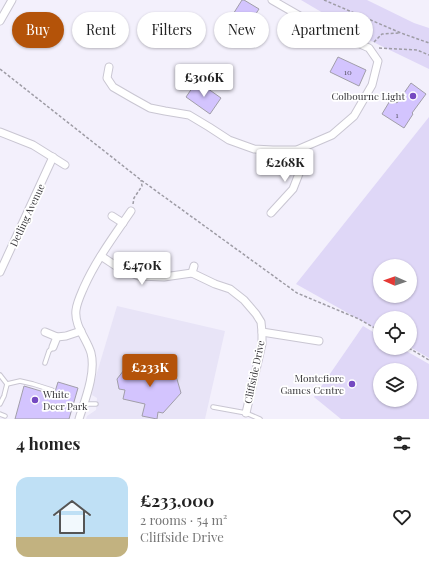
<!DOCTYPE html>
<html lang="en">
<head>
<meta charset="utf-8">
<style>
	:root { --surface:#fff; --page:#f6f6f6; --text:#222; --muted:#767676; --accent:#b45309 }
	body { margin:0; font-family:"Playfair Display",serif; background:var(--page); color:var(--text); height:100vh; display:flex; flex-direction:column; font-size:15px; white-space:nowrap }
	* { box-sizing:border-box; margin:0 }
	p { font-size:13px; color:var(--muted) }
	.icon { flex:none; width:22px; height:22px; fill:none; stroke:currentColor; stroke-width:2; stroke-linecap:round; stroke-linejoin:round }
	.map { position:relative; height:419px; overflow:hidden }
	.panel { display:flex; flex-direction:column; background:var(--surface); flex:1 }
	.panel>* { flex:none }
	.banner { position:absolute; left:12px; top:12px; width:405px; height:36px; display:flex; gap:8px }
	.needle { width:26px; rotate:272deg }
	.controls { position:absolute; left:373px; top:259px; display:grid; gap:8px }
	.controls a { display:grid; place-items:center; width:44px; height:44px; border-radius:50%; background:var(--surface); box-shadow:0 1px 3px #0004; font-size:20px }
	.price { position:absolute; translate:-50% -34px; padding:0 9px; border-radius:4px; background:#fff; color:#222; font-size:13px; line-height:26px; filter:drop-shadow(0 1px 2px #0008) }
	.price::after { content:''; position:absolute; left:50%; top:24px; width:12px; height:9px; margin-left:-6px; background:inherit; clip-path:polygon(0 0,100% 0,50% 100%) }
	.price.on { background:var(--accent); color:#fff }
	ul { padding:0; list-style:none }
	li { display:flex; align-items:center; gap:12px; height:100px; padding:0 16px }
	li span { display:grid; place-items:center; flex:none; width:112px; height:80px; border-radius:12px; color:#555 }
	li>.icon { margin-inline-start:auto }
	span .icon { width:48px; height:48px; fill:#fffc; stroke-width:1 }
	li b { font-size:17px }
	h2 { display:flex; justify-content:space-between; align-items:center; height:48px; padding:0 16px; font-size:17px }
	.tag { padding:0 14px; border-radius:18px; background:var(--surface); box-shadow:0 1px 3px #0004; font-size:14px; line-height:36px }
	.tag.on { background:var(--accent); color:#fff }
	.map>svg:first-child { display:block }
	.built { fill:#e8e4f7 }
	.green { fill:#dfd7f7; fill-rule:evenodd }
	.building { fill:#d3c4fe; stroke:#a19ea9 }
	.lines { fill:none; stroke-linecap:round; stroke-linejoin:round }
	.lane-casing { stroke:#c9c6d2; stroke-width:5.5 }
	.street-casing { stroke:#c9c6d2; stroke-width:9 }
	.path { stroke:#9e9ca5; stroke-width:1.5; stroke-dasharray:3 2; stroke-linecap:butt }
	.lane { stroke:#fff; stroke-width:3.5 }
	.street { stroke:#fff; stroke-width:7 }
	.poi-dot { fill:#7549c1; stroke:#fff; stroke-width:1.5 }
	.labels { text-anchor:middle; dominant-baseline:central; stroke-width:3.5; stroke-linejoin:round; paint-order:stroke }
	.number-label { font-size:8px; fill:#5f5a6c }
	.poi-label { font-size:10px; fill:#38373b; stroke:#fff; text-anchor:end }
	.street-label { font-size:10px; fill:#38373b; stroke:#fff }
</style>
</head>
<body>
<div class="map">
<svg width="429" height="419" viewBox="0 0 429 419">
	<rect width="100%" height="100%" fill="#f3f0fc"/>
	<polygon class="built" points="117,306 225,331 205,419 86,419 87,416 96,410 97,398 92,395 93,386"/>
	<g class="green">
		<polygon points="301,0 367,0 414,23 429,28 429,69 369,40"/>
		<path d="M429,117V358L410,347V318H380V331L296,284ZM380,266H410V296H380Z"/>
		<path d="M363,326L380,336V348H401L429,364V419H341L314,397ZM380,370H410V400H380Z"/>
	</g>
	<g class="building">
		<polygon points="242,0 244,0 259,9 246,29 230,19"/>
		<polygon points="338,57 366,70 359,86 330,72"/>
		<polygon points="197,81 221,98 210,114 186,97"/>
		<polygon points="411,83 426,94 412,113 413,114 404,128 382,114 391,99 397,103"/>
		<polygon points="139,362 174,369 181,393 163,413 158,412 157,419 142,416 145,404 123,399 125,390 119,389 117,379 124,370 132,372 138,368"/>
		<polygon points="58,382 78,388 69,419 15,419 24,386 54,395"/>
	</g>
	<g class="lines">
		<defs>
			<g id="lane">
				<polyline points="45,363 49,351 53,347"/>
				<polyline points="0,375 7,384 4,396 0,404"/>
				<polyline points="7,384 20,381 33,384 52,390"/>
				<polyline points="85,404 96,404"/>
				<polyline points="213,407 246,413 260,419"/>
				<polyline points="0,414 5,416"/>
			</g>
			<g id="street">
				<polyline points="0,21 12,0"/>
				<polyline points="109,67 107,78 113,87 132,98 150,108 165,111 189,115 209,127 229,140 254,149 273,150 297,150 332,135 354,116 372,85 378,61 369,48 312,23 272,0"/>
				<polyline points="0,132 33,145 65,165"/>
				<polyline points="271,213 293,189 302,166 297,150"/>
				<polyline points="112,216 123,223"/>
				<polyline points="101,256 119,268 139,276 164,277 192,273"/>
				<polyline points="194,266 192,273 215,284 230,289 244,300 256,314 261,322 262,332 262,344 246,413"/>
				<polyline points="0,272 53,157"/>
				<polyline points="45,332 57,337 66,336 81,331"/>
				<polyline points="262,332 319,341"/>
				<polyline points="53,347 57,337"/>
				<path d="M79,419C85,400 96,373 91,353C87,339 74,326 76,310C77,302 81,294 84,287C96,260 114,236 131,211"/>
			</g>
		</defs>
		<use href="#lane" class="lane-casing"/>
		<use href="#street" class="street-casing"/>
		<g class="path">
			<polyline points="324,0 401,33 429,43"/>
			<polyline points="374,42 382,34 399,33"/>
			<polyline points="379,48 417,50 429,55"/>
			<polyline points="0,69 141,180 297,293 359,319 380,331"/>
			<polyline points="133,204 134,198 142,186 141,180"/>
			<polyline points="409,348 429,360"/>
		</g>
		<use href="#lane" class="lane"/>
		<use href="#street" class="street"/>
	</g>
	<g class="poi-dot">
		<circle cx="413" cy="96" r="4"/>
		<circle cx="352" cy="384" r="4"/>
		<circle cx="35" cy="400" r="4"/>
	</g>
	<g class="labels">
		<g class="number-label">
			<text x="348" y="71">10</text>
			<text x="397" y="114">1</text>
		</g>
		<g class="poi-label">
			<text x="405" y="96">Colbourne Light</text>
			<text x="344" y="378">Montefiore<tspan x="344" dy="12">Games Centre</tspan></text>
			<text x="43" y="394" text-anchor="start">White<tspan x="43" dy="12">Deer Park</tspan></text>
		</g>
		<g class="street-label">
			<text transform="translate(27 215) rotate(-65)">Detling Avenue</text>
			<text transform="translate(254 372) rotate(-78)">Cliffside Drive</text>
		</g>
	</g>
</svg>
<div class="controls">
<a><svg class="needle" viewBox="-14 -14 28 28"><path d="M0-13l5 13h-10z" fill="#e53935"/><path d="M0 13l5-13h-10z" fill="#767676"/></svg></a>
<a><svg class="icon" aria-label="locate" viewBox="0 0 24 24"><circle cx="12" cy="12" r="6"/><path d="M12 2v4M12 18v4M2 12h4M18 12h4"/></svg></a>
<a><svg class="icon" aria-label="layers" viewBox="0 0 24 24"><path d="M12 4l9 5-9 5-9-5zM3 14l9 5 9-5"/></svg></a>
</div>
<b class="price" style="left:204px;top:98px">£306K</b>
<b class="price" style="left:285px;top:183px">£268K</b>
<b class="price" style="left:142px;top:286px">£470K</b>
<b class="price on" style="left:150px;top:388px">£233K</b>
<div class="banner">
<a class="tag on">Buy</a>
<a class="tag">Rent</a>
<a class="tag">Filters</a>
<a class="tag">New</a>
<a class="tag">Apartment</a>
</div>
</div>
<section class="panel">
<h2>4 homes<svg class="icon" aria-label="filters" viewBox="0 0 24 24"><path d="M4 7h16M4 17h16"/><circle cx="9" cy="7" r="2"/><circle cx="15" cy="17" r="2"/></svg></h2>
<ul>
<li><span style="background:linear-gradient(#bfe0f5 75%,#c2b280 0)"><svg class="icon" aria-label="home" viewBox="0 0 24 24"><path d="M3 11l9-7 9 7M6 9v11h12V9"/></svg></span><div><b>£233,000</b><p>2 rooms · 54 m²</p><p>Cliffside Drive</p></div><svg class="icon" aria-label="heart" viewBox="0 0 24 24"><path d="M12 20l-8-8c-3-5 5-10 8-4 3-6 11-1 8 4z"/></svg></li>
</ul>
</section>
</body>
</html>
